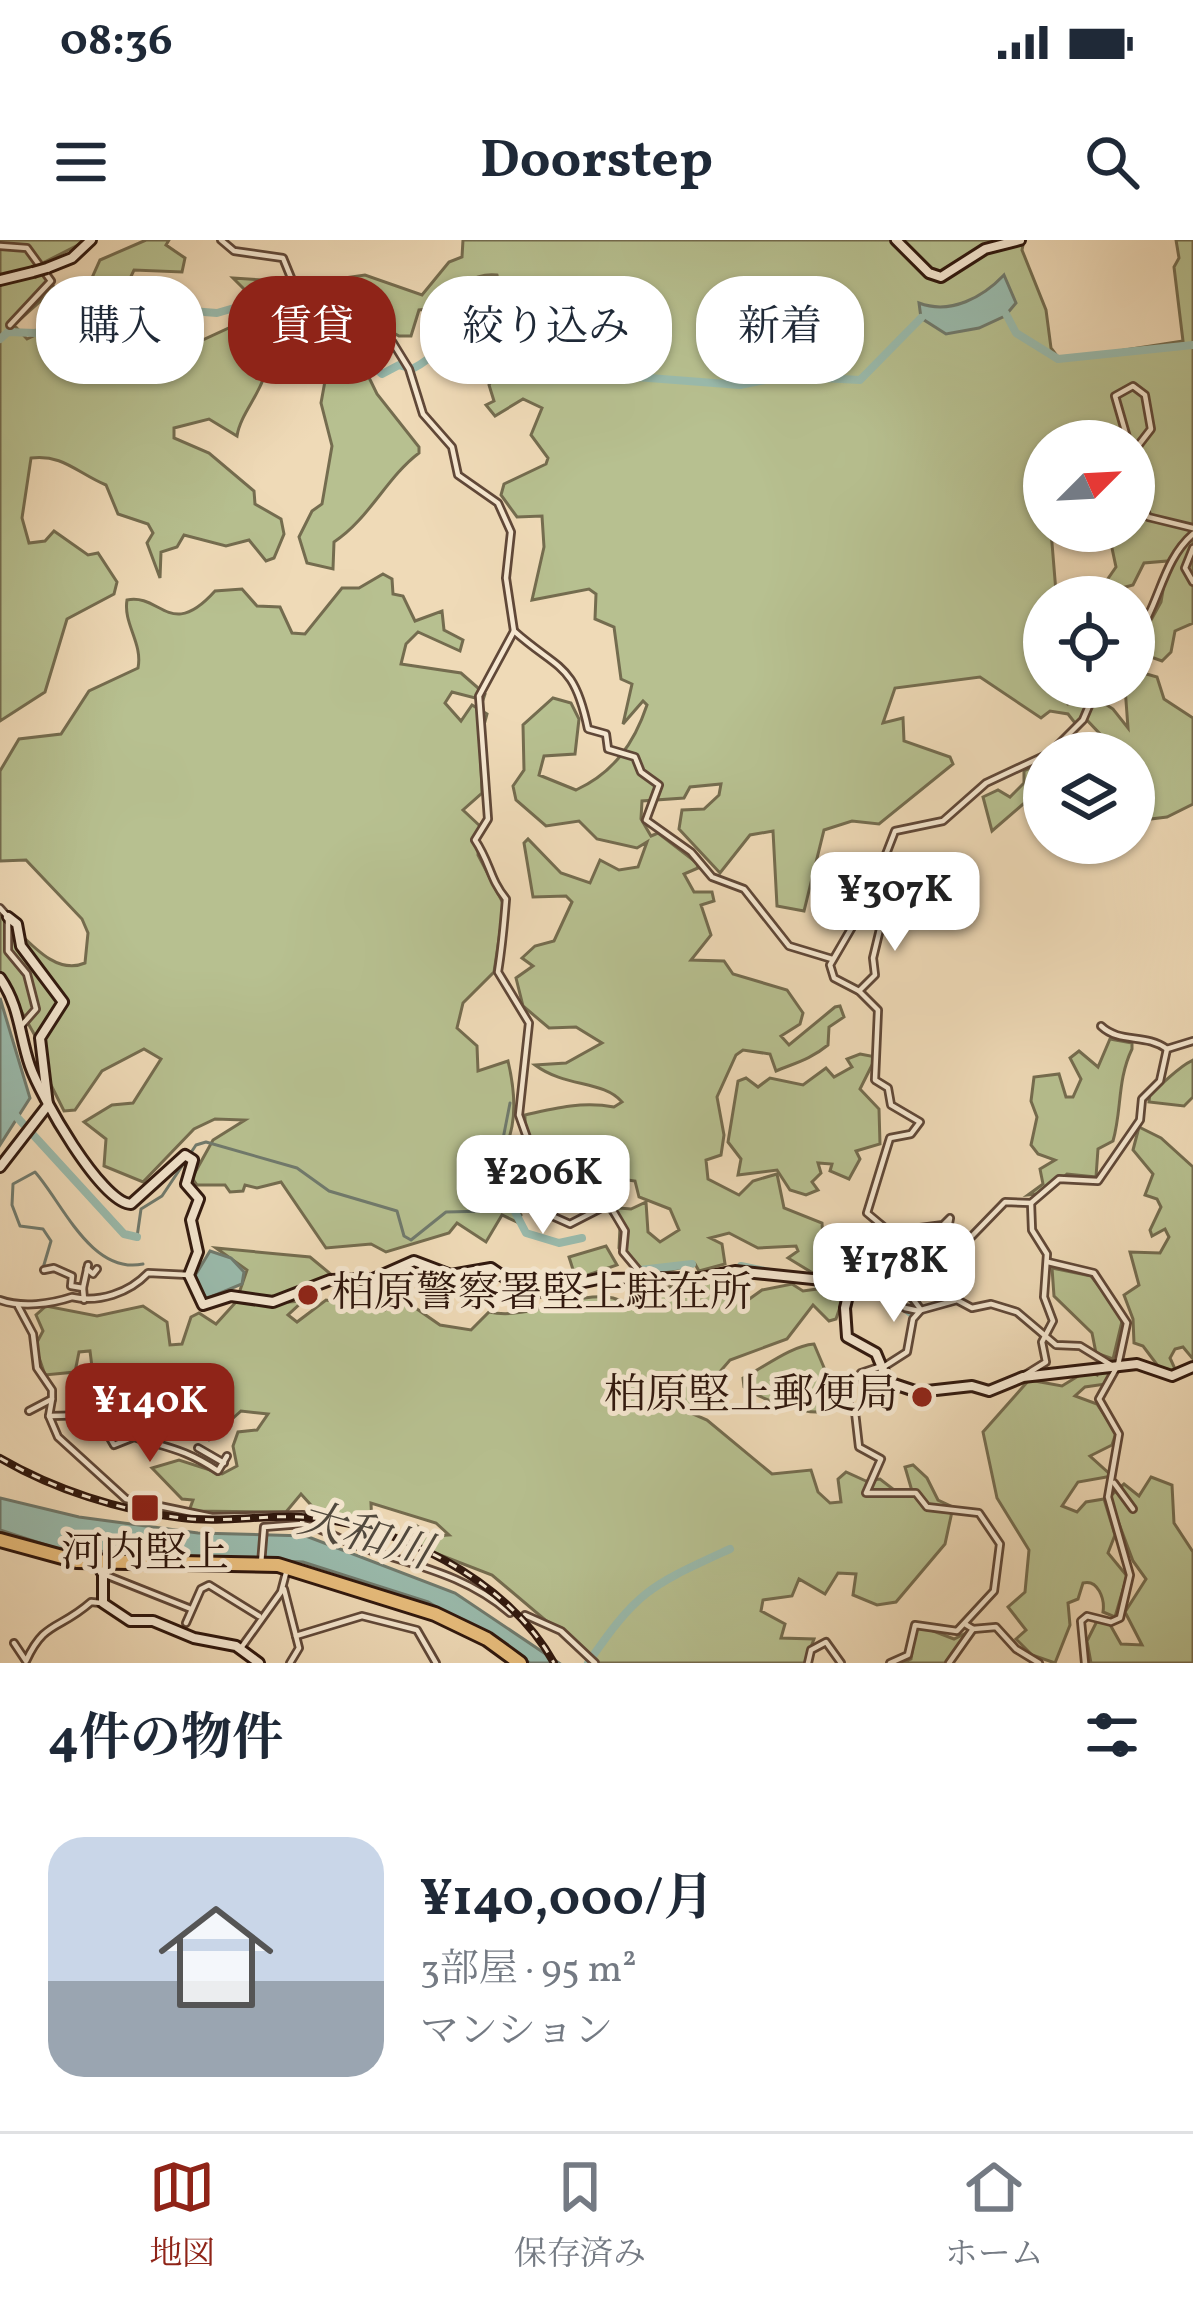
<!DOCTYPE html>
<html lang="ja">
<head>
<meta charset="utf-8">
<style>
	:root { --surface:#fff; --page:#f2f2f3; --text:#1f2937; --muted:#747a83; --line:#e0e1e3; --accent:#8f2418 }
	body { margin:0; font-family:Vollkorn,"Noto Serif JP",serif; background:var(--page); color:var(--text); height:100vh; display:flex; flex-direction:column; font-size:45px; white-space:nowrap }
	* { box-sizing:border-box; margin:0 }
	p { font-size:39px; color:var(--muted) }
	.icon { flex:none; width:66px; height:66px; fill:none; stroke:currentColor; stroke-width:2; stroke-linecap:round; stroke-linejoin:round }
	.map { position:relative; height:1423px; overflow:hidden }
	.sheet { display:flex; flex-direction:column; background:var(--surface); flex:1 }
	.sheet>* { flex:none }
	.banner { position:absolute; left:36px; top:36px; width:1122px; height:108px; display:flex; gap:24px }
	.needle { width:78px; rotate:66deg }
	.tools { position:absolute; left:1023px; top:180px; display:grid; gap:24px }
	.tools a { display:grid; place-items:center; width:132px; height:132px; border-radius:50%; background:var(--surface); box-shadow:0 3px 9px #0004; font-size:60px }
	.price { position:absolute; translate:-50% -102px; padding:0 27px; border-radius:24px; background:#fff; color:#222; font-size:39px; line-height:78px; filter:drop-shadow(0 3px 6px #0008) }
	.price::after { content:''; position:absolute; left:50%; top:72px; width:36px; height:27px; margin-left:-18px; background:inherit; clip-path:polygon(0 0,100% 0,50% 100%) }
	.price.current { background:var(--accent); color:#fff }
	ul { padding:0; list-style:none }
	li { display:flex; align-items:center; gap:36px; height:300px; padding:0 48px }
	li span { display:grid; place-items:center; flex:none; width:336px; height:240px; border-radius:36px; color:#555 }
	li>.icon { margin-inline-start:auto }
	span .icon { width:144px; height:144px; fill:#fffc; stroke-width:1 }
	li b { font-size:51px }
	h2 { display:flex; justify-content:space-between; align-items:center; height:144px; padding:0 48px; font-size:51px }
	.tag { padding:0 42px; border-radius:48px; background:var(--surface); box-shadow:0 3px 9px #0004; font-size:42px; line-height:108px }
	.tag.current { background:var(--accent); color:#fff }
	.status { display:flex; justify-content:space-between; align-items:center; height:84px; padding:0 60px; background:var(--surface); direction:ltr }
	.status svg { height:33px; fill:currentColor }
	header { display:flex; justify-content:space-between; align-items:center; height:156px; padding:0 48px; background:var(--surface); font-size:54px; font-weight:700 }
	.dock { display:flex; justify-content:space-around; align-items:center; height:168px; border-top:3px solid var(--line); background:var(--surface); font-size:33px; color:var(--muted) }
	.dock a { display:grid; justify-items:center; gap:6px }
	.dock .current { color:var(--accent) }
	.map>svg:first-child { display:block }
	.green { fill:#b7c090; stroke:#746c4f; stroke-width:3 }
	.water { fill:#9abbad; stroke:#707a6d; stroke-width:3 }
	.lines { fill:none; stroke-linecap:round; stroke-linejoin:round }
	.stream { stroke:#707a6d; stroke-width:3 }
	.river { stroke:#9abbad; stroke-width:8 }
	.street-casing { stroke:#604838; stroke-width:10 }
	.secondary-casing { stroke:#30180e; stroke-width:14 }
	.highway-casing { stroke:#30180e; stroke-width:18 }
	.street { stroke:#f5e7d0; stroke-width:4.5 }
	.secondary { stroke:#f5e7d0; stroke-width:8 }
	.highway { stroke:#e8bd7c; stroke-width:12 }
	.rail-casing { stroke:#30180e; stroke-width:8 }
	.rail { stroke:#f5e7d0; stroke-width:3; stroke-dasharray:9; stroke-linecap:butt }
	.secondary-bridge-casing { stroke:#30180e; stroke-width:14; stroke-linecap:butt }
	.secondary-bridge { stroke:#f5e7d0; stroke-width:8 }
	.poi-dot { fill:#8f2418; stroke:#f5e7d0; stroke-width:4.5 }
	.labels { text-anchor:middle; dominant-baseline:central; stroke-width:10; stroke-linejoin:round; paint-order:stroke }
	.poi-label { font-size:42px; fill:#30180e; stroke:#f5e7d0; text-anchor:start }
	.water-label { font-size:45px; font-style:italic; fill:#50493e; stroke:#f5e7d0 }
</style>
</head>
<body>
<div class="status"><b>08:36</b><svg viewBox="0 0 49 12"><path d="M0 12V9h3v3zM5 12V6h3v6zM10 12V3h3v9zM15 12V0h3v12zM26 1h20v11H26zM47 4h2v5h-2z"/></svg></div>
<header><svg class="icon" aria-label="menu" viewBox="0 0 24 24"><path d="M4 6h16M4 12h16M4 18h16"/></svg>Doorstep<svg class="icon" aria-label="search" viewBox="0 0 24 24"><circle cx="10" cy="10" r="6"/><path d="M15 15l6 6"/></svg></header>
<div class="map">
<svg width="1193" height="1423" viewBox="0 0 1193 1423">
	<rect width="100%" height="100%" fill="#efdab7"/>
	<filter id="stains"><feTurbulence type="fractalNoise" baseFrequency=".00167" numOctaves="4"/><feColorMatrix values="0 0 0 0 .2 0 0 0 0 .09 0 0 0 0 .02 0 0 0 .5 -.17"/></filter>
	<radialGradient id="worn" r=".72"><stop offset=".6" stop-color="#630" stop-opacity="0"/><stop offset="1" stop-color="#630" stop-opacity=".3"/></radialGradient>
	<g class="green">
		<path d="M0,0H88L35,27L55,48L14,85L27,99C77,74 163,40 196,103L244,81L260,80L259,64L233,38L262,40L268,49L365,35L422,55L449,22L462,17L463,0H1024L1022,10L1046,70L1051,108L1060,120L1183,101L1174,27L1179,18L1176,0H1193V383L1175,391L1171,412L1162,421L1134,411L1161,362L1168,321L1144,323L1133,345L1114,350L1105,343L1116,327L1109,294L1134,291V273L1147,270L1134,248V201H1044V291H1051L1056,352L1074,357H1044V447H1062L1068,464L1088,458L1082,478L1075,483L1068,474L1050,471L1041,478L980,437L895,448L883,483L903,478L904,501L950,517L953,524L879,584L852,581L824,590L804,671L777,666L773,591L750,595L720,633L679,589L682,570L704,569L719,555L721,544L690,547L684,558L642,561L641,579L651,596L658,593L697,623L698,628L684,634L694,652H712L714,661L701,665L711,695L691,720L724,721L733,734L787,750L803,773L800,784L781,796L789,805L835,767L840,766L844,777L829,787L828,805C811,819 795,823 776,831L770,814L743,810L736,815L717,857L724,895L721,915L706,920L708,939L739,955L753,941L777,934L784,968L822,983L824,1014L838,1015L852,1003L882,1019L869,1039L842,1032L821,1038L788,1018L798,1011L796,1006L758,1008L729,993L710,998L722,1004L725,1024L699,1031L695,1024L663,1032L635,1030L619,1008L620,987L606,967L631,969L646,962L648,992L660,1002L679,990L670,969L639,957L635,941L614,938L599,916L583,937L541,943L525,900V875C555,868 583,861 614,867L622,862C603,840 566,848 535,825L566,823L602,803L576,787L549,788L523,766L516,738L533,726L522,718L535,706L554,701L572,662L566,656L533,657L524,603L528,599L561,633L590,643L600,620L619,630L638,627L647,602L637,608L597,599L579,581L546,586L516,560L513,546L524,530L523,485L553,458L571,463L579,479L575,514L544,516L539,535L576,550C613,533 634,504 647,465L643,461L623,484L632,444L621,439L614,387L595,379L596,354L589,349L532,360L544,307L542,276L517,277L501,255L504,244L546,224L548,218L531,195L542,168L523,159L495,176L486,165L494,161L489,145L511,108L507,102L477,105L502,60L497,35C476,32 447,50 438,68L419,70L411,96H399L376,83L378,75L358,60L350,82L339,86L315,76L313,83L360,119L377,154L419,207V213C387,237 369,279 334,302L333,329L307,323L299,297L312,271L322,264L332,206L321,163L325,141L304,130L302,119L287,109L266,115C271,145 241,169 237,196L209,179L174,188V198L209,213L254,251L255,264L281,279L284,294L274,318L266,321L249,300L226,306L184,295L177,307L161,312L160,338L147,303L153,293L148,284L118,274L106,245C77,233 63,214 31,218L22,278L29,303L45,301L54,291L88,315L98,313L117,342L114,354L67,379L45,452L0,481Z"/>
		<polygon points="146,0 169,0 166,5 185,18 182,32 134,30 127,45 100,56 93,52 91,40 100,20"/>
		<path d="M383,334L392,339L393,354L403,356L415,381L442,371L444,390L463,400L460,411L418,392L406,404L401,424L461,433L485,454L483,460L452,452L445,463L461,481L472,465L487,474L480,500L482,553L463,570L480,586L478,615L504,665L494,732L463,763L457,788L477,806L478,831L508,821C521,876 512,898 489,947L494,958L513,964L521,975L517,982L502,975L486,1002L457,983L449,993L386,1012L371,1004L326,1008L281,942L257,948L245,945L243,951L230,952L225,945H197L192,938L213,900L245,880L215,879L194,889L143,942L104,926L106,899L84,882L112,865L133,863L161,819L144,809L102,831L75,870L64,871L46,835L43,810L0,733V675C25,695 52,737 85,723L88,693L82,679L26,620L0,621V531L19,499L61,494L89,451L138,428C143,403 123,384 127,360C161,353 170,401 215,351L242,349L257,366L280,367L292,393L305,394L342,348H359Z"/>
		<polygon points="1143,433 1157,437 1164,459 1193,478 1193,564 1167,577 1134,581 1134,513 1118,513 1086,479 1093,456 1113,469 1128,488 1125,447 1134,447 1134,437"/>
		<polygon points="1044,521 1044,546 992,591 983,557 998,550 1010,557 1024,543 1024,531"/>
		<path d="M1110,799L1132,803V809C1117,840 1122,870 1113,901L1098,909L1096,937L1067,934L1046,953L1028,955L1043,944L1040,929L1055,920L1038,914L1031,905L1037,877L1031,861L1034,837L1059,834L1066,857H1073L1081,839L1070,818L1079,811L1098,827Z"/>
		<polygon points="860,814 876,817 860,849 879,869 880,904 856,911 860,919 849,939 830,931 832,924 818,923 821,933 812,942 818,950 806,955 790,950 777,930 738,935 741,919 728,902 738,841 746,838 758,847 770,838 803,845 826,828 834,837 852,827 847,819"/>
		<path d="M1193,820V857L1184,866L1149,862L1150,852C1168,842 1174,829 1193,820Z"/>
		<polygon points="1139,887 1161,898 1193,927 1193,1119 1183,1107 1175,1109 1170,1118 1176,1131 1161,1130 1143,1106 1134,1103 1133,1079 1124,1055 1139,1045 1130,1012 1160,1013 1169,997 1165,989 1152,996 1150,990 1161,967 1157,959 1145,955 1153,934 1133,910"/>
		<polygon points="606,1006 617,1025 576,1039 569,1017"/>
		<path d="M216,1008L310,1017L333,1036L285,1055L289,1062L303,1061L288,1075L297,1082L326,1060L385,1070L404,1060L440,1085L471,1090L489,1072C530,1081 576,1050 613,1058C624,1061 629,1067 641,1068C660,1038 707,1042 742,1033L748,1044L742,1057L748,1060L762,1050L792,1044L803,1051L825,1048L828,1054L846,1049L836,1079L829,1081L813,1065L787,1099L730,1120L686,1171L707,1180L772,1234L811,1230L818,1252L830,1263L841,1262L838,1239L846,1232L866,1241L880,1239L898,1253L912,1251L905,1227L913,1225L927,1238L938,1260L953,1267L945,1304L896,1362L877,1365L853,1355L856,1334L838,1333L825,1354L799,1339L792,1356L763,1360L761,1371L785,1384L781,1398L814,1399L805,1423H596L492,1335L422,1308L413,1296L417,1286L433,1296L449,1295L436,1283L371,1263L372,1287L319,1274L301,1254L286,1272L189,1271L193,1260L182,1259L152,1228L179,1220L222,1234L237,1226L233,1206L238,1192L257,1190L268,1174L241,1171L211,1198L223,1147L208,1141L191,1149L177,1140L163,1150L154,1190L122,1188L95,1151L90,1111L79,1112L75,1132L45,1135L35,1106L43,1091L36,1075L46,1066L97,1076L143,1066L167,1082L170,1105L182,1104L191,1077L199,1073L216,1084L236,1062L247,1030Z"/>
		<polygon points="1052,1028 1091,1036 1123,1077 1113,1119 1096,1113 1092,1093 1054,1056"/>
		<path d="M814,1104L828,1137L829,1170C810,1178 762,1160 744,1147L743,1138C766,1126 791,1106 814,1104Z"/>
		<path d="M1113,1127L1106,1144L1085,1147L1075,1156L1097,1164L1116,1193L1112,1205L1090,1216L1112,1236L1078,1242L1062,1266L1077,1272L1086,1262L1104,1259L1115,1295L1108,1313L1127,1336L1115,1377L1103,1372C1105,1359 1098,1339 1083,1343L1078,1359L1068,1363L1070,1385L1055,1423L1032,1415L1016,1399L1026,1390L1008,1367L1025,1352L1029,1310L997,1258L983,1192L1029,1140L1062,1146L1088,1130L1097,1135L1098,1130Z"/>
		<polygon points="1151,1237 1172,1245 1174,1283 1193,1312 1193,1423 1091,1423 1087,1401 1097,1381 1108,1381 1121,1404 1142,1405 1125,1372 1146,1339 1133,1321 1109,1257 1124,1244 1139,1256"/>
		<polygon points="923,1387 954,1399 970,1391 947,1423 901,1423 911,1419 915,1389"/>
	</g>
	<g class="water">
		<path d="M1004,35L1016,63L1005,76L979,88L946,94L921,78L919,63C951,75 983,57 1004,35Z"/>
		<polygon points="0,758 30,858 0,905"/>
		<polygon points="210,1011 231,1018 244,1032 242,1044 213,1056 207,1065 193,1039"/>
		<polygon points="0,1258 79,1277 198,1293 306,1296 455,1353 559,1423 530,1423 428,1362 303,1322 58,1309 0,1290"/>
	</g>
	<g class="lines">
		<g class="stream">
			<polyline points="137,997 141,969 162,956 196,905 206,902 297,928 329,951 397,971 404,996 411,1000 446,972 489,971 510,863"/>
			<path d="M43,1028L51,1001L43,989L20,986L12,965L13,944L35,932C62,962 91,1035 143,1024"/>
		</g>
		<g class="river">
			<polyline points="1006,74 1016,93 1058,119 1193,105"/>
			<path d="M0,99L8,92L35,93L139,67L217,73L241,66L256,73L285,70L319,79L382,134L399,125L412,129C459,105 454,68 490,46L537,66L636,137L740,145L785,136L860,140L921,78"/>
			<polyline points="15,875 124,994 137,997"/>
			<polyline points="492,963 512,966 526,993 559,1003 582,998"/>
			<polyline points="741,1026 794,1037"/>
			<polyline points="640,1030 692,1024"/>
			<polyline points="818,1045 885,1052 913,1075"/>
			<path d="M588,1423C639,1349 650,1346 730,1309"/>
		</g>
		<defs>
			<g id="street">
				<path d="M221,0L234,11L283,18L296,50L361,66L370,85L393,103L409,129L423,174L452,207L458,235L498,263L511,292L506,338L514,391L479,456L488,579L475,600C491,624 489,638 506,659C504,685 502,707 498,732L529,783L519,875L536,923L555,950L552,976L570,984L609,964L625,991L623,1012L638,1030L629,1037"/>
				<polyline points="0,6 27,8 51,41 10,85"/>
				<polyline points="1128,201 1115,156 1133,146 1145,155 1151,189 1134,211"/>
				<polyline points="1134,247 1148,277 1193,288"/>
				<polyline points="1193,308 1185,328 1193,342"/>
				<path d="M514,391C559,431 574,422 588,489L606,494L608,509L635,517L641,532L659,545L646,580L691,612L712,637L744,649L789,706L832,719"/>
				<path d="M1134,399C1161,364 1161,322 1193,294"/>
				<polyline points="1050,513 1083,480 1097,447"/>
				<polyline points="0,668 8,677 8,711 27,734 36,769 22,785"/>
				<polyline points="859,751 875,735 873,718 887,660"/>
				<path d="M1101,786C1120,804 1145,793 1167,809"/>
				<polyline points="1167,809 1193,801"/>
				<polyline points="902,1016 920,988 943,985 950,978 948,989 958,1002 972,996 1005,962 1031,963 1059,939 1098,941 1140,880 1142,859 1160,841 1167,809"/>
				<polyline points="1048,1022 1094,1033 1127,1083 1118,1125 1099,1159 1119,1194 1108,1257 1130,1335 1120,1378 1111,1382 1087,1376 1081,1381 1085,1423"/>
				<polyline points="87,1029 93,1034 97,1029"/>
				<polyline points="44,1030 54,1028 72,1036 71,1046 83,1048 84,1060"/>
				<polyline points="851,1043 887,1050 905,1068 919,1071"/>
				<polyline points="83,1048 88,1025"/>
				<path d="M0,1060C22,1068 51,1064 72,1057C99,1063 129,1053 148,1033L189,1035"/>
				<polyline points="18,1066 33,1094 37,1128 52,1150 52,1159 29,1171"/>
				<polyline points="921,1070 905,1048 897,998 867,973 890,898 911,894 920,882 891,865 888,848 875,840 878,770 859,751 834,738 830,725 869,658 895,591 943,581 986,543 1044,516"/>
				<polyline points="882,1126 861,1133 842,1156 855,1172 859,1207 881,1219 866,1253 916,1253 927,1267 979,1273 1000,1304 994,1351 957,1391 915,1385 908,1415 890,1423"/>
				<polyline points="882,1128 907,1112 913,1079 921,1070 957,1060 972,1068 991,1064 1017,1072 1056,1105 1080,1106 1111,1125"/>
				<polyline points="1025,1135 1046,1122 1042,1102 1053,1081 1044,1057 1047,1014 1032,990 1031,963"/>
				<path d="M52,1159L49,1176L58,1197L126,1259L212,1277L303,1275L302,1284C324,1288 336,1298 355,1305C410,1325 464,1333 510,1373"/>
				<path d="M49,1176L97,1175L114,1205L134,1197C168,1208 185,1209 218,1231L227,1216"/>
				<polyline points="198,1208 224,1223"/>
				<polyline points="1114,1243 1133,1269"/>
				<polyline points="261,1324 264,1287 302,1284"/>
				<polyline points="103,1334 191,1369"/>
				<polyline points="284,1349 299,1408 290,1423"/>
				<polyline points="525,1375 561,1391 595,1423"/>
				<polyline points="186,1383 201,1349 209,1345 259,1376"/>
				<polyline points="965,1384 973,1389 996,1387 1016,1409 1039,1423"/>
				<polyline points="296,1396 362,1376 417,1390 436,1423"/>
				<path d="M14,1403L26,1421C45,1380 58,1391 91,1362L101,1363"/>
				<polyline points="241,1408 281,1352 286,1333"/>
				<polyline points="808,1423 811,1410 826,1402 841,1423"/>
				<polyline points="949,1423 973,1389"/>
			</g>
			<g id="secondary">
				<polyline points="896,0 929,33 941,37 985,9 1020,0"/>
				<polyline points="47,28 72,18 91,0"/>
				<polyline points="0,40 33,32"/>
				<path d="M0,738C20,767 19,794 30,826C40,855 101,963 131,964L185,915L193,920L186,944L199,959L191,980L198,1012L189,1035L203,1065L231,1056L273,1062L330,1040L373,1039L414,1021L451,1035L491,1028L529,1054L598,1039L701,1038L735,1031L851,1043L845,1068L847,1097L876,1113L888,1142L918,1152L972,1146L989,1151L1023,1137L1137,1124L1172,1136L1193,1127"/>
				<polyline points="0,927 48,865 40,798 63,762 21,706 17,684 8,677"/>
				<polyline points="96,1323 103,1334 103,1363 130,1381 153,1381 194,1398 236,1406 259,1423"/>
			</g>
			<polyline id="highway" points="0,1300 77,1321 278,1325 435,1374 487,1399 520,1423"/>
		</defs>
		<use href="#street" class="street-casing"/>
		<use href="#secondary" class="secondary-casing"/>
		<use href="#highway" class="highway-casing"/>
		<use href="#street" class="street"/>
		<use href="#secondary" class="secondary"/>
		<use href="#highway" class="highway"/>
		<defs>
			<path id="rail" d="M0,1218C53,1249 121,1271 182,1278C222,1283 262,1275 301,1277C394,1282 509,1340 554,1423"/>
		</defs>
		<use href="#rail" class="rail-casing"/>
		<use href="#rail" class="rail"/>
		<defs>
			<polyline id="secondary-bridge" points="33,32 47,28"/>
		</defs>
		<use href="#secondary-bridge" class="secondary-bridge-casing"/>
		<use href="#secondary-bridge" class="secondary-bridge"/>
	</g>
	<g class="poi-dot">
		<circle cx="308" cy="1055" r="12"/>
		<circle cx="922" cy="1157" r="12"/>
		<rect x="130" y="1253" width="30" height="30" rx="6"/>
	</g>
	<g class="labels">
		<g class="poi-label">
			<text x="332" y="1055">柏原警察署堅上駐在所</text>
			<text x="898" y="1157" text-anchor="end">柏原堅上郵便局</text>
			<text x="145" y="1315" text-anchor="middle">河内堅上</text>
		</g>
		<g class="water-label">
			<text transform="translate(364 1298) rotate(16)">大和川</text>
		</g>
	</g>
	<rect width="100%" height="100%" filter="url(#stains)"/>
	<rect width="100%" height="100%" fill="url(#worn)"/>
</svg>
<div class="tools">
<a><svg class="needle" viewBox="-14 -14 28 28"><path d="M0-13l5 13h-10z" fill="#e53935"/><path d="M0 13l5-13h-10z" fill="#747a83"/></svg></a>
<a><svg class="icon" aria-label="locate" viewBox="0 0 24 24"><circle cx="12" cy="12" r="6"/><path d="M12 2v4M12 18v4M2 12h4M18 12h4"/></svg></a>
<a><svg class="icon" aria-label="layers" viewBox="0 0 24 24"><path d="M12 4l9 5-9 5-9-5zM3 14l9 5 9-5"/></svg></a>
</div>
<b class="price" style="left:895px;top:714px">¥307K</b>
<b class="price" style="left:543px;top:997px">¥206K</b>
<b class="price" style="left:894px;top:1085px">¥178K</b>
<b class="price current" style="left:150px;top:1225px">¥140K</b>
<div class="banner">
<a class="tag">購入</a>
<a class="tag current">賃貸</a>
<a class="tag">絞り込み</a>
<a class="tag">新着</a>
</div>
</div>
<section class="sheet">
<h2>4件の物件<svg class="icon" aria-label="filters" viewBox="0 0 24 24"><path d="M4 7h16M4 17h16"/><circle cx="9" cy="7" r="2"/><circle cx="15" cy="17" r="2"/></svg></h2>
<ul>
<li><span style="background:linear-gradient(#c9d6e8 60%,#9aa5b1 0)"><svg class="icon" aria-label="home" viewBox="0 0 24 24"><path d="M3 11l9-7 9 7M6 9v11h12V9"/></svg></span><div><b>¥140,000/月</b><p>3部屋 · 95 m²</p><p>マンション</p></div></li>
</ul>
</section>
<nav class="dock">
<a class="current"><svg class="icon" aria-label="map" viewBox="0 0 24 24"><path d="M3 6l6-2 6 2 6-2v14l-6 2-6-2-6 2zM9 4v14M15 6v14"/></svg>地図</a>
<a><svg class="icon" aria-label="saved" viewBox="0 0 24 24"><path d="M7 4h10v16l-5-4-5 4z"/></svg>保存済み</a>
<a><svg class="icon" aria-label="home" viewBox="0 0 24 24"><path d="M3 11l9-7 9 7M6 9v11h12V9"/></svg>ホーム</a>
</nav>
</body>
</html>
